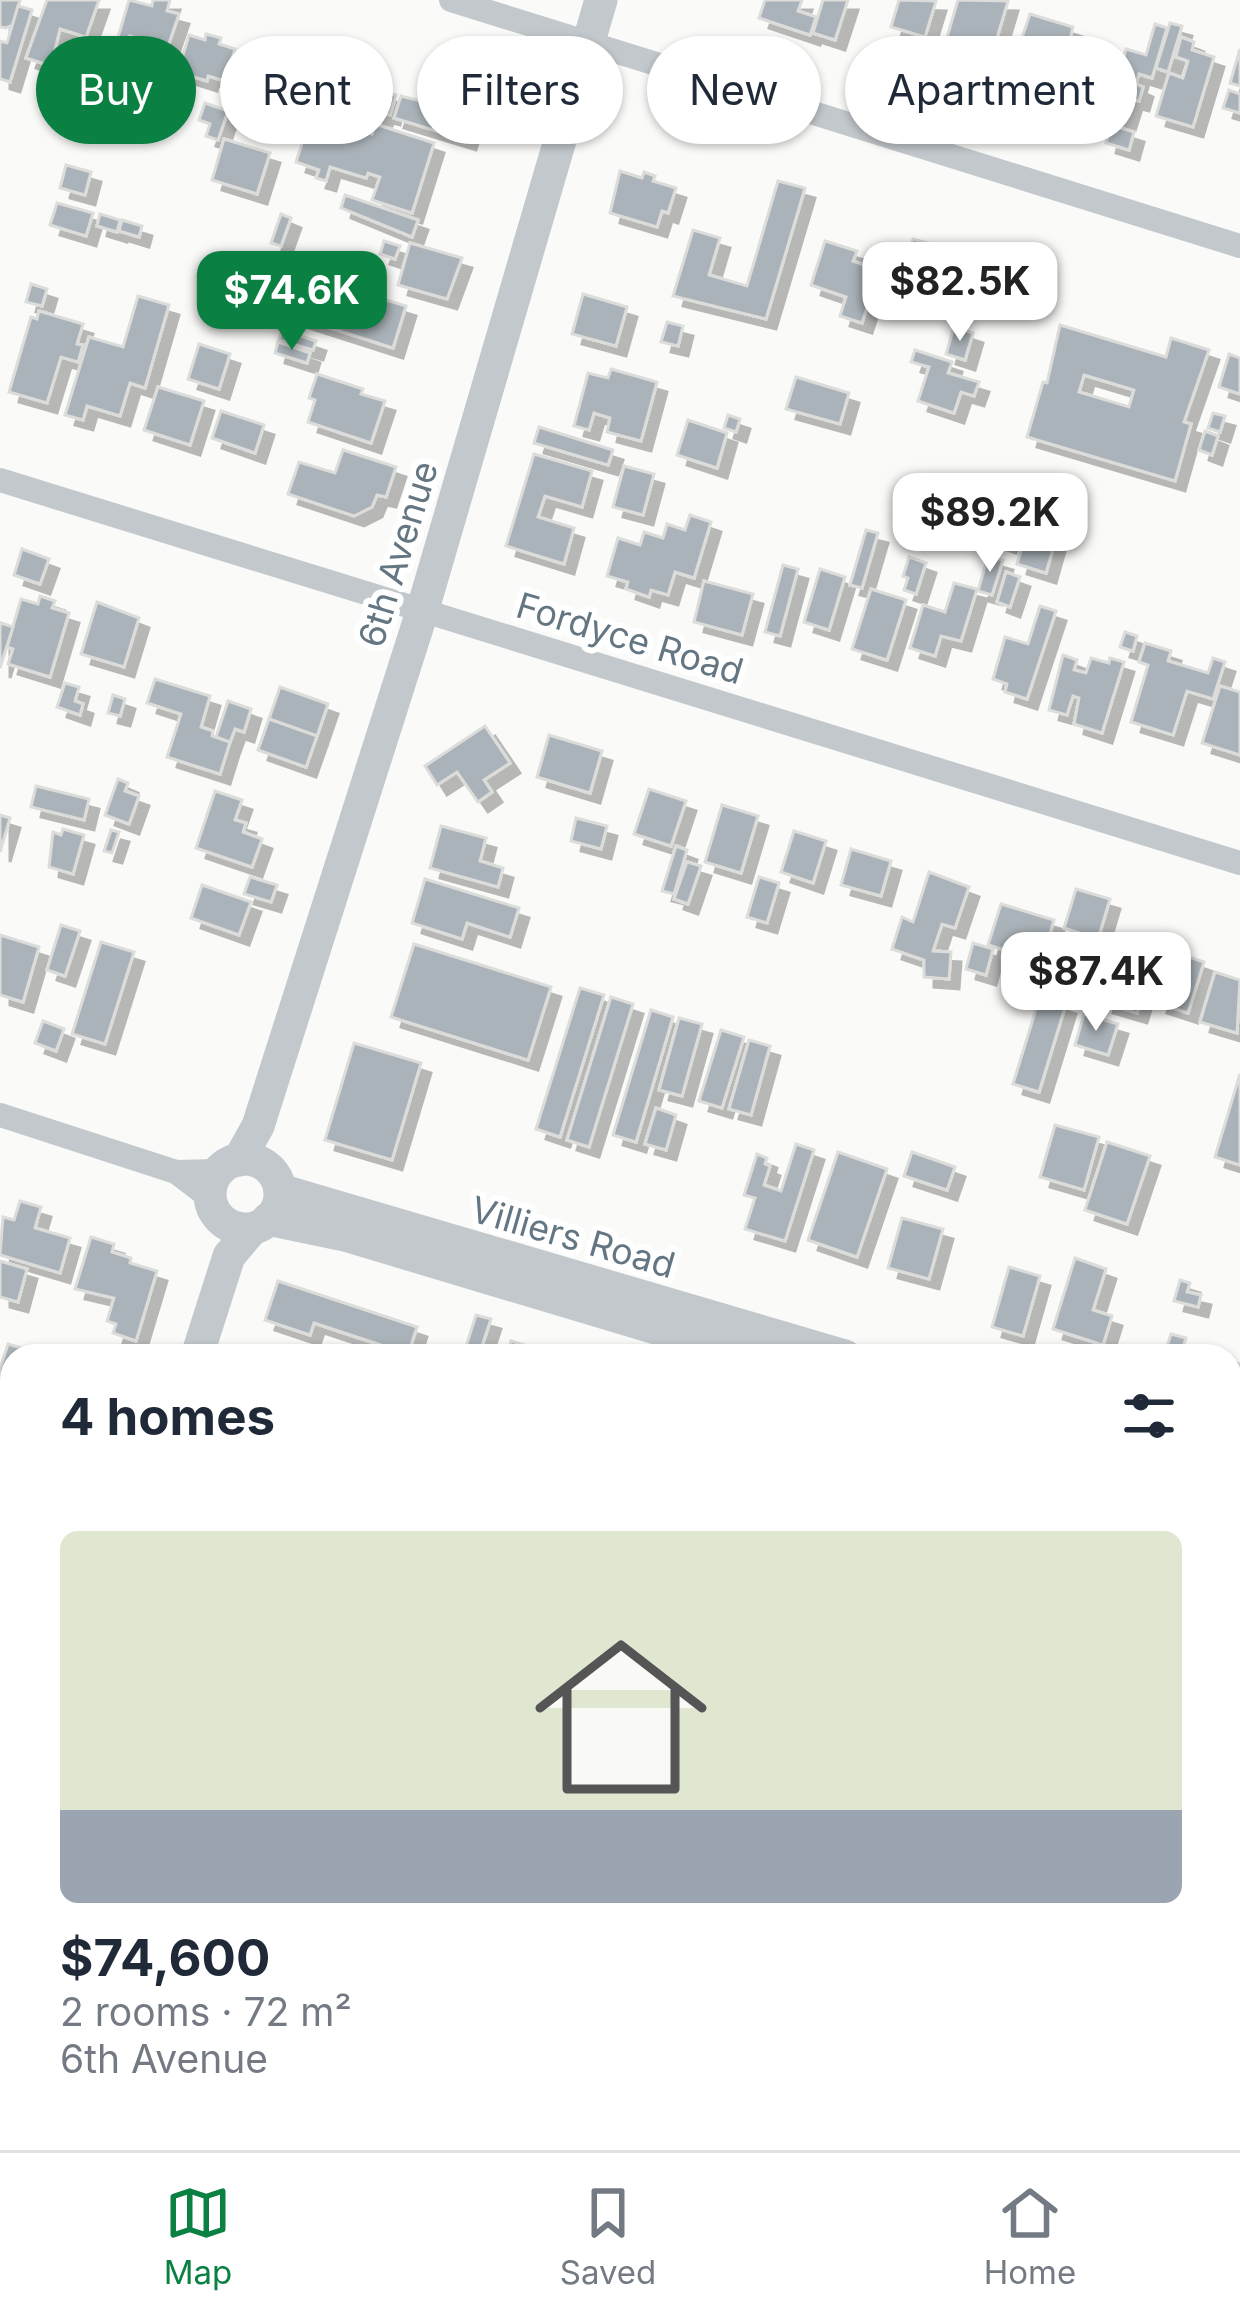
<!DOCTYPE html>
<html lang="en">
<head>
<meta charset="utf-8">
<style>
	:root { --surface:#fff; --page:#f6f6f7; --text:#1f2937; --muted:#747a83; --line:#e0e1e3; --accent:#0b8043 }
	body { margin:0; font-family:Inter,sans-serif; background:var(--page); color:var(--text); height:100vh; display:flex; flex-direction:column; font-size:45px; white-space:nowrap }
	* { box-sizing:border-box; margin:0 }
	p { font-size:39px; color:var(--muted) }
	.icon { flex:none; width:66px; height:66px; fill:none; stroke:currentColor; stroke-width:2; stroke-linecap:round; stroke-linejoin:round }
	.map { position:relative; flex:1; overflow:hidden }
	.sheet { position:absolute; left:0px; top:1344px; width:1242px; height:807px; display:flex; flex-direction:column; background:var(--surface); border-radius:36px 36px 0 0; box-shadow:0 3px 9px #0004 }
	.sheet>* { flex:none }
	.hud { position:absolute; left:36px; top:36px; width:1170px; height:108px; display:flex; gap:24px }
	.price { position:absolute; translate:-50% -102px; padding:0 27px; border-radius:24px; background:#fff; color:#222; font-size:39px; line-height:78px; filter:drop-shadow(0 3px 6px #0008) }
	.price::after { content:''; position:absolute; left:50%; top:72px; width:36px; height:27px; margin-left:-18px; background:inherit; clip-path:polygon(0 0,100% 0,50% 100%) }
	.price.selected { background:var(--accent); color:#fff }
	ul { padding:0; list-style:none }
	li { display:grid; align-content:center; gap:24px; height:636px; padding:0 60px }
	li+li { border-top:3px solid var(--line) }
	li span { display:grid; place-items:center; height:372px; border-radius:18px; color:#555 }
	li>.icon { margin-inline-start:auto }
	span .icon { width:216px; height:216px; fill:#fffc; stroke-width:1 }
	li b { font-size:51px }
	h2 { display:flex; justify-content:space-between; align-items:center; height:144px; padding:0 60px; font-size:51px }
	.tag { padding:0 42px; border-radius:54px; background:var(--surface); box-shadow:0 3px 9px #0004; font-size:42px; line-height:108px }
	.tag.selected { background:var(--accent); color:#fff }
	.tab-bar { display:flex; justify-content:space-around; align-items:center; height:168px; border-top:3px solid var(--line); background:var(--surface); font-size:33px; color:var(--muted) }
	.tab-bar a { display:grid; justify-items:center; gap:6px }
	.tab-bar .selected { color:var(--accent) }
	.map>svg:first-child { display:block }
	.building { fill:#aab3b9; stroke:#dcdcda; stroke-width:3; fill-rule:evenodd; filter:url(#shadow) }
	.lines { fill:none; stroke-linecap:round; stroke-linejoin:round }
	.minor { stroke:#c3c8cc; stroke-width:24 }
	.tertiary { stroke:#c3c8cc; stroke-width:33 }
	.primary { stroke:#d6dbdf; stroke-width:39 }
	.labels { text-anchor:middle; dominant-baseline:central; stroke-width:12; stroke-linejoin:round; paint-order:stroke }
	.street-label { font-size:36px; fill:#657683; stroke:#fff }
</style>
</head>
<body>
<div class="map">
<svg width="1240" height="2150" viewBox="0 0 1240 2150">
	<defs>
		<filter id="shadow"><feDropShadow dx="10" dy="10" stdDeviation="0" flood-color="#0004"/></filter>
	</defs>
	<rect width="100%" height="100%" fill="#fafaf8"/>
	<g class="building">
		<polygon points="0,0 20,0 13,25 6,28 0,27"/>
		<polygon points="47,0 99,0 86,37 60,29 51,66 26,58"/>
		<polygon points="129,0 152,6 153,0 170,0 167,11 179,14 165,55 153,52 155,44 130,36 125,54 114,51"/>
		<polygon points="765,0 802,0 798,11 816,17 810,35 759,18"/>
		<polygon points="823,0 848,0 835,40 813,33"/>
		<polygon points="899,0 936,1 925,37 891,27"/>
		<polygon points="958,0 1008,1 991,58 945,44"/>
		<polygon points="18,6 32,10 10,82 0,79 0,41 7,43"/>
		<polygon points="1030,14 1073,27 1060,78 1013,64"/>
		<polygon points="1170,23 1182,26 1168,72 1156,68"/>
		<polygon points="1155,24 1167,28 1152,78 1139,74 1136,84 1143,87 1139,101 1132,99 1125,121 1093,115 1076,106 1088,72 1081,67 1087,49 1095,51 1094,55 1122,64 1126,49 1146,55"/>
		<polygon points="206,34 221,38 219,44 235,49 225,81 208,76 207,81 178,72 189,35 205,40"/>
		<polygon points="1181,37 1194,42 1192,50 1214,57 1193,127 1156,116 1169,73 1183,78 1188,61 1176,57"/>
		<polygon points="264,40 318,57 308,92 268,80 259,111 244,107"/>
		<polygon points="1240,49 1240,86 1230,83"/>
		<polygon points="331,66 352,73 351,78 362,82 355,105 322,95"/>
		<polygon points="73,77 84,80 75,112 64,109"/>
		<polygon points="430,81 447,85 448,81 480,95 466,140 394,118 401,96 424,102"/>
		<polygon points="375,89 396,95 390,115 383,113 381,120 367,115"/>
		<polygon points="1229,90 1240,94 1240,113 1223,108"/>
		<polygon points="205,103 228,111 218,140 206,136 210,124 199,120"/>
		<polygon points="314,105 334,111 331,121 372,134 375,124 434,143 412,213 372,200 380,177 368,173 366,178 330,167 326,181 316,178 319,170 296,162"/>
		<polygon points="1111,125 1134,132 1129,150 1106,143"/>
		<polygon points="224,139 270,153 257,194 212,180"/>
		<polygon points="66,165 91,172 85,195 60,188"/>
		<polygon points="620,171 642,178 644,172 655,176 653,181 676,188 668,213 662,211 657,227 610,213"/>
		<polygon points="778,181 805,188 766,319 673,296 693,230 720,238 709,275 747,286"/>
		<polygon points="345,195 418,220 412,237 341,208"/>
		<polygon points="57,203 93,213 86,236 50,225"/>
		<polygon points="100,214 120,220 117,232 97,226"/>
		<polygon points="281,214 291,218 281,246 271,243"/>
		<polygon points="122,220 142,226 139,237 119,231"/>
		<polygon points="913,239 956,251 955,256 992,262 980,305 927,290 931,274 905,267"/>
		<polygon points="384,241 400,246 395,259 380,254"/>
		<polygon points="825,241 857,251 853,261 879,270 862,323 840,316 846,297 811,285"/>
		<polygon points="410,243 462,258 447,299 398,285"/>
		<polygon points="312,277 406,306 393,348 299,318"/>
		<polygon points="31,284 47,289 42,306 26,302"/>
		<polygon points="583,294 627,307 616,346 572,334"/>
		<polygon points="138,296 169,305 145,388 130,383 120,416 87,406 83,420 65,415 89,337 123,347"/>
		<polygon points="39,311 83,324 77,344 83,345 78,362 61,357 47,403 9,392 31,317 37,319"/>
		<polygon points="667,322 683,326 678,346 661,342"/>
		<path d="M1060,325L1166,357L1171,338L1209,350L1184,422L1191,424L1175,481L1027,437L1043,382L1047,383ZM1084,375L1134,390L1129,407L1079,392Z"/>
		<polygon points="954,327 973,333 965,360 946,354"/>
		<polygon points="282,330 316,341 313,350 279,340"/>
		<polygon points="278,342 310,353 307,363 275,353"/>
		<polygon points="199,344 230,354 219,389 188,379"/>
		<polygon points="915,350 952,362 948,373 979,382 974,396 961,392 954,413 918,401 929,367 911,362"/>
		<polygon points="1229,354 1240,358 1240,394 1219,387"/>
		<polygon points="611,369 657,382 641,441 607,432 610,418 594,413 589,430 574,426 588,373 608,378"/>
		<polygon points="317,374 363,389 361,394 385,401 371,443 308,422 315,400 309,398"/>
		<polygon points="796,377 849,393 840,424 786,409"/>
		<polygon points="158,387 204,401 190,445 144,430"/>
		<polygon points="221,411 264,425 255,453 212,438"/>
		<polygon points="1213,413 1225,416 1220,432 1208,428"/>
		<polygon points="728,415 740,419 736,432 724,428"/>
		<polygon points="688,420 727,433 717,468 677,455"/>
		<polygon points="539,427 613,450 608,465 534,443"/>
		<polygon points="1205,431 1218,436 1212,455 1199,450"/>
		<polygon points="343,450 396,467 386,497 377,495 372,507 354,516 288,494 299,462 335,473"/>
		<polygon points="534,454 592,471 582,507 545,496 538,517 574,528 564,564 506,546"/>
		<polygon points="624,466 654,474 643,515 613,507"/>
		<polygon points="1004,499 1019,503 1006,543 992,538"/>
		<polygon points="690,515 711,522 694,578 675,572 668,595 651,590 649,597 626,589 628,582 607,576 618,538 640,545 644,532 663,538 667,524 685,530"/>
		<polygon points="1030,522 1058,531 1046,573 1017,564"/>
		<polygon points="866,530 878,533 862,588 850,585"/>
		<polygon points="22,549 49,559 40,584 14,575"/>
		<polygon points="988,556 1003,560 992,595 978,591"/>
		<polygon points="909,557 926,563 916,594 904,590 908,578 903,576"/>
		<polygon points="783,565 798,569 780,636 765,632"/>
		<polygon points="820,569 845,577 829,630 804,622"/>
		<polygon points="1006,572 1020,577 1010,607 997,602"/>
		<polygon points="704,581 753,594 742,635 694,622"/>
		<polygon points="954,583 977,589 961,641 941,636 935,656 910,648 923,605 945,612"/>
		<polygon points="871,589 906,600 887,660 852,649"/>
		<polygon points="40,596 55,601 52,608 69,613 50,677 8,664 13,649 7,647 21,599 38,604"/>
		<polygon points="97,602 139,618 124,667 81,654"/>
		<polygon points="1040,606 1056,611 1027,699 1005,692 1007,684 993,679 1005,637 1028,644"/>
		<polygon points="1,623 13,627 0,668 0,626"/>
		<polygon points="1125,632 1137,636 1133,651 1120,647"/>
		<polygon points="1145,643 1171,651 1168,661 1208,673 1213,658 1225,662 1213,699 1187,691 1173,735 1131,722 1148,665 1139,662"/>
		<polygon points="1063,655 1077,660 1074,670 1086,673 1091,658 1109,663 1110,658 1124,662 1102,733 1074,724 1079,698 1073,696 1067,715 1049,710"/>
		<polygon points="155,679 210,696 201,727 213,731 212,736 230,742 220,774 167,757 181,714 147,703"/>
		<polygon points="65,683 79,687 75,701 83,704 80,715 57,707"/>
		<polygon points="1220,686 1240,692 1240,755 1202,743"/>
		<polygon points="280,687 328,704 317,736 269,719"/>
		<polygon points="113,695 125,699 120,716 108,713"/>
		<polygon points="228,701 251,709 244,732 235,729 230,742 216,737"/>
		<polygon points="269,719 317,736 306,767 258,750"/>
		<polygon points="485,726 510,763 484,780 492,792 478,802 457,772 437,785 425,766"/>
		<polygon points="549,735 602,751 590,793 537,777"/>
		<polygon points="118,779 128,783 125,791 139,796 129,824 105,815"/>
		<polygon points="36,786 89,799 84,820 31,807"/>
		<polygon points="649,789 686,801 671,846 634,834"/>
		<polygon points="215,791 242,800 235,820 246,823 243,832 262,839 252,867 196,848"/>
		<polygon points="722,805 758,816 741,873 705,862"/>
		<polygon points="0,815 10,818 0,852"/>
		<polygon points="576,818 607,826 601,849 571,841"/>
		<polygon points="441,826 486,838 480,861 503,868 498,887 430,868"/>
		<polygon points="63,829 84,835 73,874 49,867 53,832 61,835"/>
		<polygon points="111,830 119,832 112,853 104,851"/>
		<polygon points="794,831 826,841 813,883 781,872"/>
		<polygon points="676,846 687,850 674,894 662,891"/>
		<polygon points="851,849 891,861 881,896 841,885"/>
		<polygon points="687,862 701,866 688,904 674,899"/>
		<polygon points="929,872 969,887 955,928 942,924 933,951 951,952 949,979 924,977 924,960 892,949 902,917 913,922"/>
		<polygon points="250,877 277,885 271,902 244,894"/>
		<polygon points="759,877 779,883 767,923 747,917"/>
		<polygon points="425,879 519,908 510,937 467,923 462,939 412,923"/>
		<polygon points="202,885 251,902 239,935 191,918"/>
		<polygon points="1076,889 1110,899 1098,939 1064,928"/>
		<polygon points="1001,904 1054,920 1042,961 988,945"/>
		<polygon points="61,925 80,931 65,976 47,970"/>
		<polygon points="0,935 39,947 23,1002 0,995"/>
		<polygon points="101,942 134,952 105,1044 72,1034"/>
		<polygon points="973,943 993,949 986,975 966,969"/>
		<polygon points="414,944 551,987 528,1060 391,1017"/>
		<polygon points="1118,951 1153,961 1137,1013 1103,1003"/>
		<polygon points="1173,952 1204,962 1188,1013 1157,1003"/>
		<polygon points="1215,972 1240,980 1237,1033 1200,1022"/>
		<polygon points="580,988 604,995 560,1137 536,1129"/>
		<polygon points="1040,996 1066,1004 1039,1092 1013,1084"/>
		<polygon points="611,997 633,1004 589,1147 567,1140"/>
		<polygon points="651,1010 673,1017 636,1142 613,1135"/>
		<polygon points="1084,1014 1118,1024 1108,1055 1075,1045"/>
		<polygon points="679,1018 702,1024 682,1096 659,1090"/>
		<polygon points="43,1021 64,1029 56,1051 35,1043"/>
		<polygon points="721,1030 744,1037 722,1108 699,1101"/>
		<polygon points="749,1040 770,1046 751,1115 729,1109"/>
		<polygon points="354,1043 421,1063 392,1160 325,1140"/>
		<polygon points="1240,1074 1240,1165 1215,1157"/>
		<polygon points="656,1108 676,1115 666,1150 645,1144"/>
		<polygon points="1055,1125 1099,1137 1084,1190 1040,1177"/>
		<polygon points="1107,1142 1150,1156 1127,1224 1085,1210"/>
		<polygon points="796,1144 814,1150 785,1241 745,1229 755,1198 744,1195 757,1154 767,1158 765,1164 770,1166 764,1185 781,1191"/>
		<polygon points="838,1152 887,1169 857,1257 808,1240"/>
		<polygon points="912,1152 955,1167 947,1190 904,1176"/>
		<polygon points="20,1201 41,1207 35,1228 70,1238 60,1273 0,1255 3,1217 14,1220"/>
		<polygon points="902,1218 943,1229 929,1279 888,1268"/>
		<polygon points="91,1237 114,1244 112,1252 131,1258 130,1263 157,1271 136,1341 113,1333 116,1324 107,1321 114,1298 75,1289"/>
		<polygon points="1075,1258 1106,1269 1093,1310 1112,1316 1103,1345 1053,1329"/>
		<polygon points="0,1261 27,1269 18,1302 0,1297"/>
		<polygon points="1009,1267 1040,1276 1023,1336 992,1327"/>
		<polygon points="1180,1280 1190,1283 1187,1292 1201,1295 1198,1307 1174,1301"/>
		<polygon points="278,1281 417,1327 408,1354 314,1323 310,1335 265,1320"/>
		<polygon points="476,1315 491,1319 482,1346 507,1354 511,1341 549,1353 548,1356 463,1356"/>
		<polygon points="1171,1334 1186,1338 1180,1356 1164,1356"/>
		<polygon points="8,1344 47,1356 12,1356 12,1413 0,1409 0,1369"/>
		<polygon points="1230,1361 1240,1364 1240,1403 1230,1400"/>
		<polygon points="0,1422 12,1426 12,1491 0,1487"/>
		<polygon points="1230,1584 1240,1588 1235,1607 1240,1609 1240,1657 1230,1654 1233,1623 1230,1622"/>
		<polygon points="0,1613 12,1617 12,1657 0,1650"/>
		<polygon points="12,2131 12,2139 75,2142 72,2150 5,2150"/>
		<polygon points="94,2139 182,2139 179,2150 129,2150"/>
		<polygon points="222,2139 293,2139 290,2150 221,2150"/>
		<polygon points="446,2139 528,2139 511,2150 483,2150"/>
		<polygon points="629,2139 791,2139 787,2150 661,2150"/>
	</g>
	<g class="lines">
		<g class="minor">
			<polyline points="451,0 1240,246"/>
			<polyline points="0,480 1240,863"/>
			<polyline points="0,1115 176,1172 219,1171"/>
			<polyline points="176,1172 210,1198"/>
			<polyline points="1230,1948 1240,1916"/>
			<polyline points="0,1988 12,1954"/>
			<polyline points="1166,2150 1170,2139"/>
		</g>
		<g class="tertiary">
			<circle cx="245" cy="1194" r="35"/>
			<polyline points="239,1160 258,1126 422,612 601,0"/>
			<polyline points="280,1190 845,1356"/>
			<polyline points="268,1219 345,1235 749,1356"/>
			<polyline points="197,1356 229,1256 252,1229"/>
			<polyline points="1230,1472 1240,1475"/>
			<polyline points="1230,1498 1240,1501"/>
		</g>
		<g class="primary">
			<polyline points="0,1705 12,1708"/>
			<polyline points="1230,2085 1240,2088"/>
		</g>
	</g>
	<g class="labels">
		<g class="street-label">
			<text transform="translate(398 554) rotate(-73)">6th Avenue</text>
			<text transform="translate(630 638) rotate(17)">Fordyce Road</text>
			<text transform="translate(573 1237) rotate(16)">Villiers Road</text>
		</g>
	</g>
</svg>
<b class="price" style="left:960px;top:344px">$82.5K</b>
<b class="price selected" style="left:292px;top:353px">$74.6K</b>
<b class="price" style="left:990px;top:575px">$89.2K</b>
<b class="price" style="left:1096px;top:1034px">$87.4K</b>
<div class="hud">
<a class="tag selected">Buy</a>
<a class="tag">Rent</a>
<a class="tag">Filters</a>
<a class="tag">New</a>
<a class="tag">Apartment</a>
</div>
<section class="sheet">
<h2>4 homes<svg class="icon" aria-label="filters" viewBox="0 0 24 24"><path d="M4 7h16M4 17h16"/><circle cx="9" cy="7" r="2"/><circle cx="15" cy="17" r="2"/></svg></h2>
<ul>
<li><span style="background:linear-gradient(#dfe7d0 75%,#9aa5b1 0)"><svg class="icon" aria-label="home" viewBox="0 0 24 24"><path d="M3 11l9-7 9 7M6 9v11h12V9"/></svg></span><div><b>$74,600</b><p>2 rooms · 72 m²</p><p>6th Avenue</p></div></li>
</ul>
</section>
</div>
<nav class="tab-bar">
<a class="selected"><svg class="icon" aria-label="map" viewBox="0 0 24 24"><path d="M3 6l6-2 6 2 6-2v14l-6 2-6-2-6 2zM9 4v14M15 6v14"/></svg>Map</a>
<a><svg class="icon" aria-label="saved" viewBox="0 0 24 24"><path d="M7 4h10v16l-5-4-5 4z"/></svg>Saved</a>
<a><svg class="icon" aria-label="home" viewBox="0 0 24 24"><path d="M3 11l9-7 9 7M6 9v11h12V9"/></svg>Home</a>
</nav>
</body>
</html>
